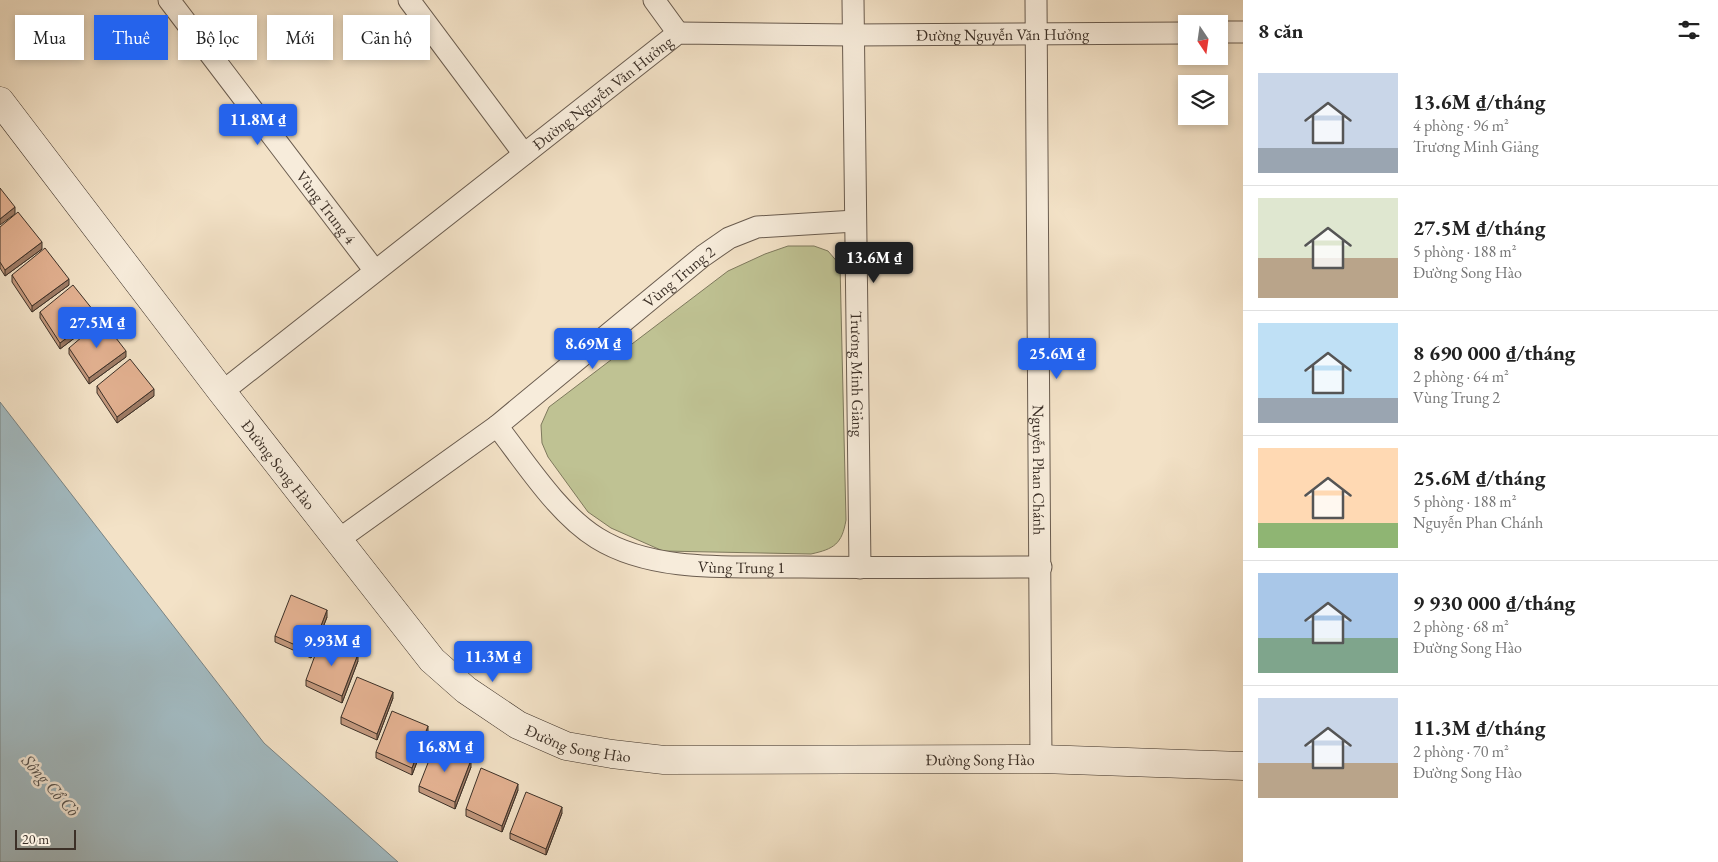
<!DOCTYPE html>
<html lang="vi">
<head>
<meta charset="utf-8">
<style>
	:root { --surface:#fff; --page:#f6f6f6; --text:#222; --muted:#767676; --line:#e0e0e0; --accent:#2563eb }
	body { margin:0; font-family:"EB Garamond",serif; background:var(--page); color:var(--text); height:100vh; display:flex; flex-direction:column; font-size:19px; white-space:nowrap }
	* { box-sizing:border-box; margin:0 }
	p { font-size:16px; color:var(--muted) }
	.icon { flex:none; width:28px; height:28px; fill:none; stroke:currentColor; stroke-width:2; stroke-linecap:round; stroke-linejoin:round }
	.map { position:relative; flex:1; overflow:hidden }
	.details { display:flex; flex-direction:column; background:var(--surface); width:475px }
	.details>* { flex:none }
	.banner { position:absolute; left:15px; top:15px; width:475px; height:45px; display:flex; gap:10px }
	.needle { width:32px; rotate:167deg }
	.controls { position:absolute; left:1178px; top:15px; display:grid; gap:10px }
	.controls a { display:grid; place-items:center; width:50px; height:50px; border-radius:0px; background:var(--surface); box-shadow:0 2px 8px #0003; font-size:25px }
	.scale { position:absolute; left:15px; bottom:12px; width:61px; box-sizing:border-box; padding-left:5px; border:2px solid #3c3027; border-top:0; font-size:14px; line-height:18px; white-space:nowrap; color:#3c3027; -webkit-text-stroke:4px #f7ecdb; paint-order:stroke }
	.price { position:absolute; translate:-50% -42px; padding:0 11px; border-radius:5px; background:var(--accent); color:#fff; font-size:16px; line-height:32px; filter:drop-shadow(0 1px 2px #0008) }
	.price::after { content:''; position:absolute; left:50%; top:30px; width:15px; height:11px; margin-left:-8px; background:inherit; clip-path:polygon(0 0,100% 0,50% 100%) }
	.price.current { background:#222; color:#fff }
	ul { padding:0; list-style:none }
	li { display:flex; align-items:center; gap:15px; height:125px; padding:0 15px }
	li+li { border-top:1px solid var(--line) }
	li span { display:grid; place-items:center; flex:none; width:140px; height:100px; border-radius:0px; color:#555 }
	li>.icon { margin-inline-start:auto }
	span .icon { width:60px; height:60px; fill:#fffc; stroke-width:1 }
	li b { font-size:21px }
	h2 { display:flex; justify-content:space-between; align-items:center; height:60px; padding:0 15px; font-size:21px }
	.pill { padding:0 18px; border-radius:0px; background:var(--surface); box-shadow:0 2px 8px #0003; font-size:18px; line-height:45px }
	.pill.current { background:var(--accent); color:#fff }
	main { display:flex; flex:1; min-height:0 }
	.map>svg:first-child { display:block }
	.green { fill:#bfc293; stroke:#7e795d }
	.water { fill:#a2bac1; stroke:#798383 }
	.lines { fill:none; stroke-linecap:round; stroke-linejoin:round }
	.street-casing { stroke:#6a5c4f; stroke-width:23 }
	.secondary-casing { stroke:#3c3027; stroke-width:29 }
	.street { stroke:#f7ecdb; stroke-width:21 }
	.secondary { stroke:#f7ecdb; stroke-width:28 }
	.wall { fill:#c3987d; stroke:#3c3027 }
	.shaded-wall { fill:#9f7c66; stroke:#3c3027 }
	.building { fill:#e3b191; stroke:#3c3027 }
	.labels { text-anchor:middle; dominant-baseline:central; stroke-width:5; stroke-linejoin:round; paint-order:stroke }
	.street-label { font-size:16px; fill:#3c3027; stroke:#f7ecdb }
	.water-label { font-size:18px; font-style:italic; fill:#56524e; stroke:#f7ecdb }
</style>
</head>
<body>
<main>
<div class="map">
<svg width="1243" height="862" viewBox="0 0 1243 862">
	<rect width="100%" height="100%" fill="#f3e2c7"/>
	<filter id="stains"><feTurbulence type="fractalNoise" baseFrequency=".004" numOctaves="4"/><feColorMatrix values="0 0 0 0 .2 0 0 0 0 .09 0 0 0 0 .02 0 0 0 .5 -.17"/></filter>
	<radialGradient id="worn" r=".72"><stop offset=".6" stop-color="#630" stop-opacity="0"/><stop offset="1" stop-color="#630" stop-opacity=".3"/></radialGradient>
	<path class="green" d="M788,246H814L828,251L840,265L846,520C842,544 834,549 811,554L663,551L611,528L588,512L548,457L542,443L541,425L549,407L728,271L765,254Z"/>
	<polygon class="water" points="0,402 264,743 398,862 0,862"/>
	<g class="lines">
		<defs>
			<g id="street">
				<path id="s1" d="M169,0L375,271"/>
				<polyline points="409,0 524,154"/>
				<polyline points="654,0 678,33"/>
				<path id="s2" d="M853,0L860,568"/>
				<path id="s3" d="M1036,0L1041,759"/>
				<polyline points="1219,32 1243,32"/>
				<path id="s4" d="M222,392L678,33L853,35L1186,33"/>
				<path id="s5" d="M497,426C525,462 558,514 597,538C655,574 737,566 803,567C883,568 962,567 1041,567"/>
				<path id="s6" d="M338,540L497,426L703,256L729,238L757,227L855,221"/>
			</g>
			<g id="secondary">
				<path id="s7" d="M0,101L222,392L432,660L466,690L518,725L566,746L612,754L664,760L1041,759L1243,766"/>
			</g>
		</defs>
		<use href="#street" class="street-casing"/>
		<use href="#secondary" class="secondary-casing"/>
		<use href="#street" class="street"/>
		<use href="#secondary" class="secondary"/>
	</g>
	<g class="wall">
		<polygon points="0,227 42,249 5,276 0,268"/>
		<polygon points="12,275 69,285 32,312 12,282"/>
		<polygon points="40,312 97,321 60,349 40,318"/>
		<polygon points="69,348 126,357 89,384 69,354"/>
		<polygon points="97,386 154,396 117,423 97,393"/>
		<polygon points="327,617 311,658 275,642 275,636"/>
		<polygon points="358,661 342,703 306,686 306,680"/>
		<polygon points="393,698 377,740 341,724 341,717"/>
		<polygon points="428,733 412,775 376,758 376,752"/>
		<polygon points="471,767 455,809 419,792 419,786"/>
		<polygon points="518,790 502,832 466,816 466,809"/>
		<polygon points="562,813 546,855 510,839 510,833"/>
	</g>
	<g class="shaded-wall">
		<polygon points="15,207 15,214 0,225 0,219"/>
		<polygon points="42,242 42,249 5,276 5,270"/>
		<polygon points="69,279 69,285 32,312 32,306"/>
		<polygon points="97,315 97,321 60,349 60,343"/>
		<polygon points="126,351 126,357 89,384 89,378"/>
		<polygon points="154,389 154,396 117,423 117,417"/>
		<polygon points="327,610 327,617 311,658 311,652"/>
		<polygon points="358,654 358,661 342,703 342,696"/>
		<polygon points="393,692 393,698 377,740 377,734"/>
		<polygon points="428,726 428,733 412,775 412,768"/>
		<polygon points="471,760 471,767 455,809 455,802"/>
		<polygon points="518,784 518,790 502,832 502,826"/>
		<polygon points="562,807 562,813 546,855 546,849"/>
	</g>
	<g class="building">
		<polygon points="0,188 15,207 0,219"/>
		<polygon points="18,212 42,242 5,270 0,262 0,227"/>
		<polygon points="45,248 69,279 32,306 12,275"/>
		<polygon points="73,285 97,315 60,343 40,312"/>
		<polygon points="102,320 126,351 89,378 69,348"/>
		<polygon points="130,359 154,389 117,417 97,386"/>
		<polygon points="291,595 327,610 311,652 275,636"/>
		<polygon points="321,639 358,654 342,696 306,680"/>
		<polygon points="357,677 393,692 377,734 341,717"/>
		<polygon points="392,711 428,726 412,768 376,752"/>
		<polygon points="435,745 471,760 455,802 419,786"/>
		<polygon points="481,768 518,784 502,826 466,809"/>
		<polygon points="526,792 562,807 546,849 510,833"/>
	</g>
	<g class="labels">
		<g class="street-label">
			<text stroke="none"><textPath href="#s4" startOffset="905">Đường Nguyễn Văn Hưởng</textPath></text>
			<text stroke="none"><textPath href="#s4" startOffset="484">Đường Nguyễn Văn Hưởng</textPath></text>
			<text stroke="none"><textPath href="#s1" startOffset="260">Vùng Trung 4</textPath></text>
			<text stroke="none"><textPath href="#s6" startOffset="431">Vùng Trung 2</textPath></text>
			<text stroke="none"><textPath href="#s2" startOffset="374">Trương Minh Giảng</textPath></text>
			<text stroke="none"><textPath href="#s7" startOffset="458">Đường Song Hào</textPath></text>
			<text stroke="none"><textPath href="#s3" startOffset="470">Nguyễn Phan Chánh</textPath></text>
			<text stroke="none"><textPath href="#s5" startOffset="300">Vùng Trung 1</textPath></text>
			<text stroke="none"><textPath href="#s7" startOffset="878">Đường Song Hào</textPath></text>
			<text stroke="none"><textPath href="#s7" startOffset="1282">Đường Song Hào</textPath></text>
		</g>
		<g class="water-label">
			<text transform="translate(51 785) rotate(48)">Sông Cổ Cò</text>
		</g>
	</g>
	<rect width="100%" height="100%" filter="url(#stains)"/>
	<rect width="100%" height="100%" fill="url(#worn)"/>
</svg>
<div class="controls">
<a><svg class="needle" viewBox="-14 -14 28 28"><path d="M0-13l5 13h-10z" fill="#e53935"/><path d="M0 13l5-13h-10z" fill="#767676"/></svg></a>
<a><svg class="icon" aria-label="layers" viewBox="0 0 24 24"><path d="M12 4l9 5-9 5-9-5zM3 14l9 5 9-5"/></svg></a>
</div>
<div class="scale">20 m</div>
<b class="price" style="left:258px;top:146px">11.8M ₫</b>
<b class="price current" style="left:874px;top:284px">13.6M ₫</b>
<b class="price" style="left:97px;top:349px">27.5M ₫</b>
<b class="price" style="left:593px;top:370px">8.69M ₫</b>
<b class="price" style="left:1057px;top:380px">25.6M ₫</b>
<b class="price" style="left:332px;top:667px">9.93M ₫</b>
<b class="price" style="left:493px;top:683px">11.3M ₫</b>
<b class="price" style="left:445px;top:773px">16.8M ₫</b>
<div class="banner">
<a class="pill">Mua</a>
<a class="pill current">Thuê</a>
<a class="pill">Bộ lọc</a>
<a class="pill">Mới</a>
<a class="pill">Căn hộ</a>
</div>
</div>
<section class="details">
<h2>8 căn<svg class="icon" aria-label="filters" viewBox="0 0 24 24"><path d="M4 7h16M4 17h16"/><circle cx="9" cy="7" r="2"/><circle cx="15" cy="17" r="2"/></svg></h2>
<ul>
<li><span style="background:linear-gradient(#c9d6e8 75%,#9aa5b1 0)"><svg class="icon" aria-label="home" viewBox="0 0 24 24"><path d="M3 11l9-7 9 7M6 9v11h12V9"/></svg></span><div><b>13.6M ₫/tháng</b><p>4 phòng · 96 m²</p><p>Trương Minh Giảng</p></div></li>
<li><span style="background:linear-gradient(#dfe7d0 60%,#b9a48a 0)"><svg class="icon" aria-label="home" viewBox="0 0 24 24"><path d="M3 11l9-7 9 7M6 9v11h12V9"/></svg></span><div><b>27.5M ₫/tháng</b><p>5 phòng · 188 m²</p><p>Đường Song Hào</p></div></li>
<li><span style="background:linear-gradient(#bfe0f5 75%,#9aa5b1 0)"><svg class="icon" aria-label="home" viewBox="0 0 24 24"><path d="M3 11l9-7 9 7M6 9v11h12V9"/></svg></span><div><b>8 690 000 ₫/tháng</b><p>2 phòng · 64 m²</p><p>Vùng Trung 2</p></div></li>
<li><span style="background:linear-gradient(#ffd9b3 75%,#8fb573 0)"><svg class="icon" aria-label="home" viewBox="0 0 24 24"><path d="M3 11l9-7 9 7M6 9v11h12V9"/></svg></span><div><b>25.6M ₫/tháng</b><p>5 phòng · 188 m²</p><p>Nguyễn Phan Chánh</p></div></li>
<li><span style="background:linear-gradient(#a9c7e8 65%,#7fa58c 0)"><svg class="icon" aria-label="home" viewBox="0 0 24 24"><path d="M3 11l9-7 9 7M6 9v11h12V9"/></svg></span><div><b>9 930 000 ₫/tháng</b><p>2 phòng · 68 m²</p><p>Đường Song Hào</p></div></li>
<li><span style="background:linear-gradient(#c9d6e8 65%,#b9a48a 0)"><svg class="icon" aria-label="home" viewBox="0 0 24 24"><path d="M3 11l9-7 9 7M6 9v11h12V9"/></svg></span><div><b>11.3M ₫/tháng</b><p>2 phòng · 70 m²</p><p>Đường Song Hào</p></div></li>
</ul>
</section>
</main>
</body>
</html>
